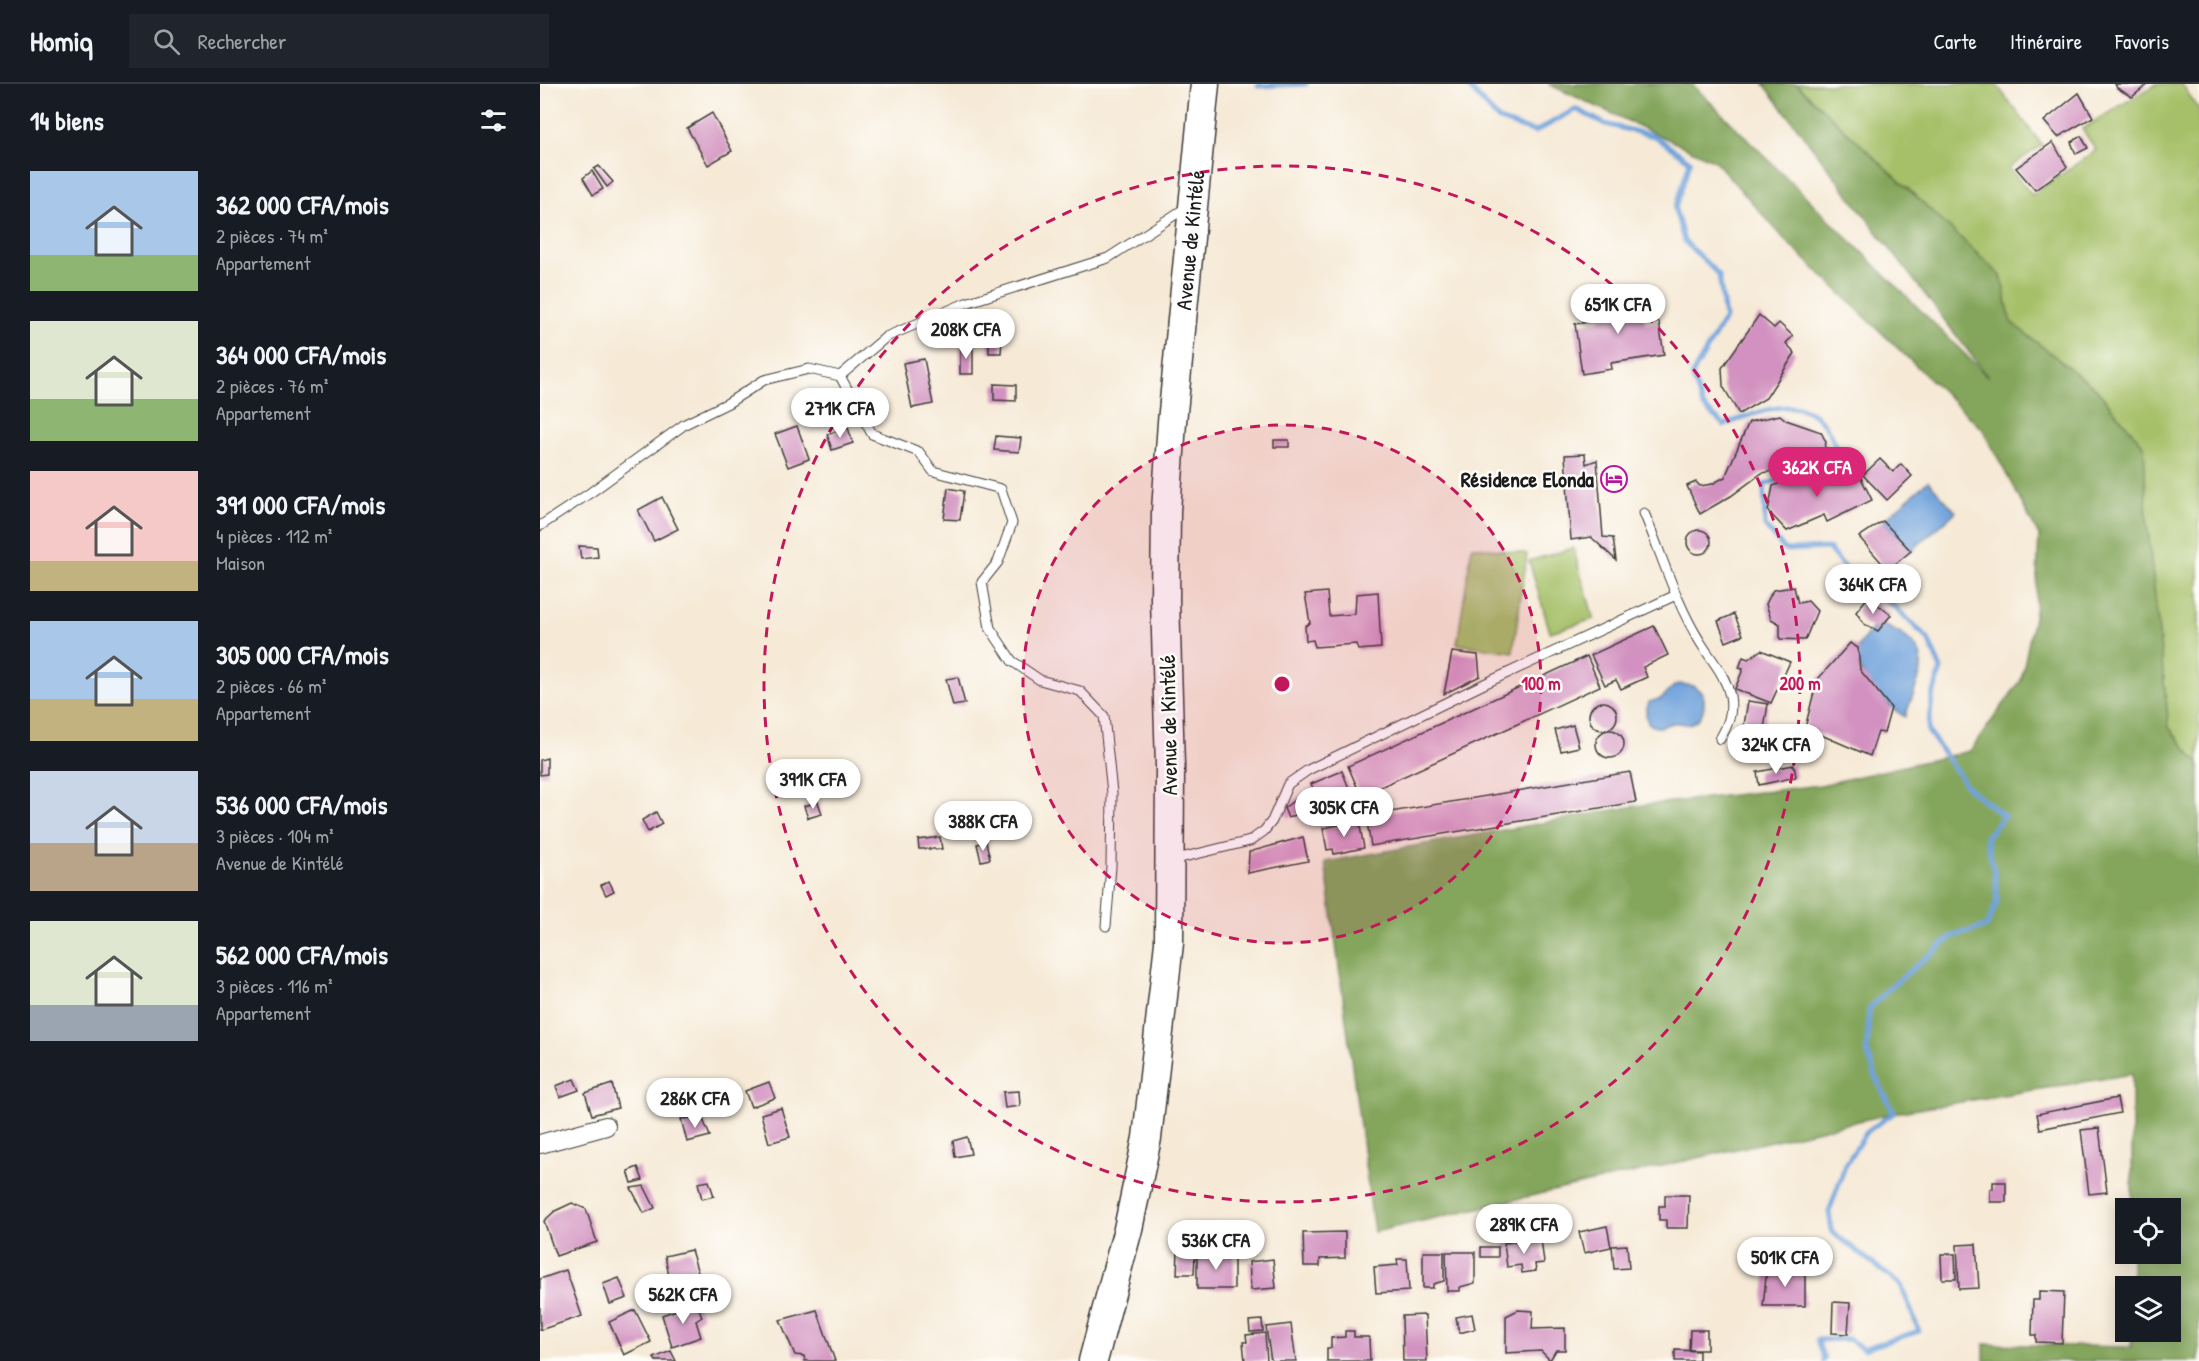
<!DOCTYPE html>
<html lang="fr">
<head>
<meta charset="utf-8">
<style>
	:root { --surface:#171b24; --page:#20242c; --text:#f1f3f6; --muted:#9ea1a6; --line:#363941; --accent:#db2777 }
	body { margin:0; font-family:"Patrick Hand",sans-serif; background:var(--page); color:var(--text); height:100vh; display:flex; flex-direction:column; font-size:22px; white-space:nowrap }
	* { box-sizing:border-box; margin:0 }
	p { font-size:20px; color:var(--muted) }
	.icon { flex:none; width:33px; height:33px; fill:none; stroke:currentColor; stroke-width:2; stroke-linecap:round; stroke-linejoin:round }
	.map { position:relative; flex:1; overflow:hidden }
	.panel { display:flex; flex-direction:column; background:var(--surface); width:540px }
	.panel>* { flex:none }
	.controls { position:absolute; left:1575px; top:1114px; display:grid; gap:12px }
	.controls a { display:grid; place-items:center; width:66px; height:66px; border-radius:0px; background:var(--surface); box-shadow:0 3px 15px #0003; font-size:30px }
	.price { position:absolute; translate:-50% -51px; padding:0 14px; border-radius:21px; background:#fff; color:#222; font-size:20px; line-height:39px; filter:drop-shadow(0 2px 3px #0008) }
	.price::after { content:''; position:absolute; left:50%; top:36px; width:18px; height:14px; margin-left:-9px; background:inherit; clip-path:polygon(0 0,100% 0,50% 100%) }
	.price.active { background:var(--accent); color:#fff }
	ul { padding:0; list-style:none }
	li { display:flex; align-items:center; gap:18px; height:150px; padding:0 30px }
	li span { display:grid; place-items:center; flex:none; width:168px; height:120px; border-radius:0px; color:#555 }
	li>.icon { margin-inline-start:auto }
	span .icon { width:72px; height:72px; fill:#fffc; stroke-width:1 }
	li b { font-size:26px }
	h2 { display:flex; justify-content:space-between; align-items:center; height:72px; padding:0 30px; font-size:26px }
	header { display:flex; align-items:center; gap:36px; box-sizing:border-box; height:84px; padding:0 30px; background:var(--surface); border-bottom:2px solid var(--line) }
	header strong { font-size:28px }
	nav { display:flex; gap:33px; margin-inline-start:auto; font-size:21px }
	.search { width:420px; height:54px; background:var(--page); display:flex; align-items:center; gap:15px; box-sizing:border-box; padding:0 21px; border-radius:0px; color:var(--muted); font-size:22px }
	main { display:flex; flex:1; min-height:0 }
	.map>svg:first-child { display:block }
	.green { fill:#a5c067; stroke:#606e42; stroke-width:1.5 }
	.forest { fill:#84a65c; stroke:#50613c; stroke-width:1.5 }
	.water { fill:#71a3dc; stroke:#46607c; stroke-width:1.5 }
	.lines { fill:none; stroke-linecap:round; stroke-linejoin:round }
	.stream { stroke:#71a3dc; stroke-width:5 }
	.building { fill:#d291c0 }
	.service-casing { stroke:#3d3b38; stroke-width:11 }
	.minor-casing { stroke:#3d3b38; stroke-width:20 }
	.primary-casing { stroke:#3d3b38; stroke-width:31 }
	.service { stroke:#fff; stroke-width:9 }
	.minor { stroke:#fff; stroke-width:18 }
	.primary { stroke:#fff; stroke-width:28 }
	.ring { fill:none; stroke:#c2185b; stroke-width:3; stroke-dasharray:10 8 }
	.labels { text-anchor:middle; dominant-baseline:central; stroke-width:5; stroke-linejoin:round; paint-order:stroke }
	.street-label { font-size:22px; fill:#1c1c1c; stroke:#fdfcf7 }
	.poi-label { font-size:22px; font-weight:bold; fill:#1c1c1c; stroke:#fdfcf7; text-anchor:end }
	.centre { fill:#c2185b; stroke:#fdfcf7; stroke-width:3 }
	.ring-label { font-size:18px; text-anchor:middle; font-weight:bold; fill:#c2185b; stroke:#fdfcf7; stroke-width:5; stroke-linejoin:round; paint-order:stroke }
</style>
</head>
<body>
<header>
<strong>Homiq</strong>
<div class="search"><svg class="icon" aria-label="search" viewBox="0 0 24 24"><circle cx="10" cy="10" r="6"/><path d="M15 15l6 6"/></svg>Rechercher</div>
<nav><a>Carte</a><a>Itinéraire</a><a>Favoris</a></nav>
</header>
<main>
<section class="panel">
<h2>14 biens<svg class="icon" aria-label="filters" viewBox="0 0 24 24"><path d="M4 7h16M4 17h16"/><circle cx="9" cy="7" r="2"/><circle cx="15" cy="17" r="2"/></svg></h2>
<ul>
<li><span style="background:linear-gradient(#a9c7e8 70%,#8fb573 0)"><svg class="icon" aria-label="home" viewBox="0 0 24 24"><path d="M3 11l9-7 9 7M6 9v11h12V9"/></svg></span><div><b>362 000 CFA/mois</b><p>2 pièces · 74 m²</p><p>Appartement</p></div></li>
<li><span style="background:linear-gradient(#dfe7d0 65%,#8fb573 0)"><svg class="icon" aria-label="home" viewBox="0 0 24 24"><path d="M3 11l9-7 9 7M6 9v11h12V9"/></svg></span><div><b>364 000 CFA/mois</b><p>2 pièces · 76 m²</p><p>Appartement</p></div></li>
<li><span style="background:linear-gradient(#f6c9c9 75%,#c2b280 0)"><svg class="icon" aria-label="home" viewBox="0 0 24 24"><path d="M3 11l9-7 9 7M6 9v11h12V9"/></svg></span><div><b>391 000 CFA/mois</b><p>4 pièces · 112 m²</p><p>Maison</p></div></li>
<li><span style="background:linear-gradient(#a9c7e8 65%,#c2b280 0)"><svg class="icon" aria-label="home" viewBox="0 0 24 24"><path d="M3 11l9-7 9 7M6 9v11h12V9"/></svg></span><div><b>305 000 CFA/mois</b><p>2 pièces · 66 m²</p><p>Appartement</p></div></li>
<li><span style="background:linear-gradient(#c9d6e8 60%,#b9a48a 0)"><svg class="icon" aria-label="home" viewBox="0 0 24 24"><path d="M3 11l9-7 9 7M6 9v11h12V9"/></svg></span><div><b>536 000 CFA/mois</b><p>3 pièces · 104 m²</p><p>Avenue de Kintélé</p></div></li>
<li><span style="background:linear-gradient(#dfe7d0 70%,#9aa5b1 0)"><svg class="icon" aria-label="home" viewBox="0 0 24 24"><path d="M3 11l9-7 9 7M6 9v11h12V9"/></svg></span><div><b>562 000 CFA/mois</b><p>3 pièces · 116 m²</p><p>Appartement</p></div></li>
</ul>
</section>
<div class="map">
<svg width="1659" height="1277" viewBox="0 0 1659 1277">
	<rect width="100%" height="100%" fill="#fdfcf7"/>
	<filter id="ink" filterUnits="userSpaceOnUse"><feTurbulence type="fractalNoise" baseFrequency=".0167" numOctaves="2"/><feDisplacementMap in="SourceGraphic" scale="12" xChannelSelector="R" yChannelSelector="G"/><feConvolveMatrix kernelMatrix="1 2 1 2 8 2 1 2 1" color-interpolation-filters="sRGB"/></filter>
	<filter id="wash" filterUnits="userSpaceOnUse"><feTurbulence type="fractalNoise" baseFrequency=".008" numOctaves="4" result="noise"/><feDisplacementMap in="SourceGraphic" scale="24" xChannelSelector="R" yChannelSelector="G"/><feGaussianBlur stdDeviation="1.35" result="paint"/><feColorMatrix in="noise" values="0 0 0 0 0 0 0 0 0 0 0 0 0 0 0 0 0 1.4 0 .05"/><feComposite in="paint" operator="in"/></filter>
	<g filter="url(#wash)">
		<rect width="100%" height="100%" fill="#f6e9d6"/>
		<g class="green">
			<polygon points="1256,0 1456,0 1502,61 1469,84 1492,111 1556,66 1542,45 1616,0 1642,0 1659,26 1659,680 1629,644 1607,438 1604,362 1556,305 1471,238 1461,192"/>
			<polygon points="932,462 987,470 973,568 917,560"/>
			<polygon points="1033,464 1054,535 1010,548 989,477"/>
		</g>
		<polygon class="forest" points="1008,0 1152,0 1448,293 1224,0 1256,0 1461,192 1471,238 1556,305 1604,362 1607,438 1629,644 1659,680 1659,1277 1444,1277 1444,1260 1591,1263 1592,1248 1630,1248 1630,1203 1592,1203 1592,1170 1630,1170 1630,1125 1592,1125 1592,990 1354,1029 834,1148 785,778 1096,722 1281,701 1430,667 1481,596 1495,528 1499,452 1443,346 1247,158 1175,77"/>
		<g class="water">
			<polygon points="1388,397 1416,428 1371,467 1343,437"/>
			<path d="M1343,541C1400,565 1381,586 1365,633C1347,622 1312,588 1318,564C1320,558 1328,550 1332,544L1338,547Z"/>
			<path d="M1139,600L1154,602L1163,610C1166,623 1163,638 1147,640C1142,640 1138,638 1133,639C1128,639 1125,643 1119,643C1104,643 1104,629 1109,618L1122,614L1134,602Z"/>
		</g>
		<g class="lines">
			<g class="stream">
				<path d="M926,0L959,36L995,48L1036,25L1065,40L1114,52L1150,77L1135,125L1144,157L1179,191L1185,234L1152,291L1163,322L1184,341C1215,330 1257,308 1283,339C1289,345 1292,356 1296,363L1283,384L1252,391L1224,401L1225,442L1245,466L1288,464L1312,493L1354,522L1388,555L1401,585L1392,614L1388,647L1429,705L1464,732L1446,753L1455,792L1457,818L1447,842L1413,852L1348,905L1329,925L1327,967L1337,996L1354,1029L1326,1048L1305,1082L1289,1128L1292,1148L1361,1201L1379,1247L1323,1265L1309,1255L1277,1256L1284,1275L1283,1277"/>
				<polyline points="718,2 766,0"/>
			</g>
		</g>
		<g id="blocks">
			<g class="building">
				<polygon points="1575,0 1608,0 1592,13 1577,4"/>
				<polygon points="1539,9 1553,33 1518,53 1504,37"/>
				<polygon points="172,29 192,67 168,81 147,44"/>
				<polygon points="1541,52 1548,64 1536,70 1531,58"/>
				<polygon points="1513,58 1527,83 1495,106 1476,84"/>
				<polygon points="59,82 73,98 67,103 54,85"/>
				<polygon points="52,87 63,105 53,111 43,94"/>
				<polygon points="1100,209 1105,240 1119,238 1124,271 1071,279 1072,285 1042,290 1035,240 1061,236 1058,215"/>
				<polygon points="1219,231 1234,244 1239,239 1253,252 1246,259 1255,269 1226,314 1199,330 1183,302 1182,284"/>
				<polygon points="449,255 462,255 461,269 449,269"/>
				<rect x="420" y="263" width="13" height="27"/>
				<polygon points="384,275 393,320 372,324 363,279"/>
				<polygon points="454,300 476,301 476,317 454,316"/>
				<polygon points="1240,331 1246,336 1281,348 1286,358 1283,371 1275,377 1263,382 1222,389 1191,412 1160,430 1147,402 1156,398 1160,402 1172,400 1185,393 1209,338"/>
				<polygon points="257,342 269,375 248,383 235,350"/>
				<polygon points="308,344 313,359 292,366 287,350"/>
				<polygon points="456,352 481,354 479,368 454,366"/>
				<rect x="734" y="356" width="15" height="7"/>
				<polygon points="1045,370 1046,380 1057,376 1063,453 1073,454 1076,476 1051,453 1031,456 1025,371"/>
				<polygon points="1340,375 1353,388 1361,380 1372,392 1347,416 1323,391"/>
				<polygon points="1315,382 1332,416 1287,438 1284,431 1247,447 1228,427 1233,402 1251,395 1271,394 1272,396"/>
				<polygon points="408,404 424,407 420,436 404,435"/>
				<polygon points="122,413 138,445 114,457 98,426"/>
				<polygon points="1343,437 1371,467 1348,486 1319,453"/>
				<circle cx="1159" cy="458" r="12"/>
				<polygon points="39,462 57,463 58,473 41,475"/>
				<polygon points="1254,503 1258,519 1268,517 1277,527 1265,556 1240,555 1240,540 1231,535 1226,520 1233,506"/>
				<polygon points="787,508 789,532 815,530 816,510 838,508 841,564 818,566 816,560 775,563 773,556 766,557 765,542 770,539 765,510"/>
				<polygon points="1328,513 1351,531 1338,547 1324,540 1316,528"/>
				<polygon points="1194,530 1203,551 1186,558 1178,537"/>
				<polygon points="1114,542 1128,571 1103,583 1107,593 1081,605 1076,596 1065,601 1051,571"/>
				<polygon points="1310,559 1318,564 1320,586 1351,624 1344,649 1338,648 1330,672 1265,644 1277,596"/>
				<polygon points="1221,566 1250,578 1231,619 1195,605 1203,585 1199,584 1203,573 1208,575"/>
				<polygon points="912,568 938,571 940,592 904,610"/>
				<polygon points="1047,572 1060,602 821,712 808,682"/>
				<polygon points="418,593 425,620 413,622 406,595"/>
				<polygon points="1208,617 1228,620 1224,645 1204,641"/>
				<circle cx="1063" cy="632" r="14"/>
				<polygon points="1033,641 1039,663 1021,667 1015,646"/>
				<circle cx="1070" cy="660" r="14"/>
				<polygon points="7,674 7,690 0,691 0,676"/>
				<polygon points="1254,681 1256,693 1219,701 1217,688"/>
				<polygon points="802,687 811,709 781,722 771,700"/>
				<polygon points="1090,688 1096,718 831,762 826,732"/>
				<polygon points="770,705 777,722 748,734 744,724"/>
				<polygon points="278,718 282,730 268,734 264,722"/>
				<polygon points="116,728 122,740 108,748 102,736"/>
				<polygon points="819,737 824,764 794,770 793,765 787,766 783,744"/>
				<polygon points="400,753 402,765 379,765 378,756"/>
				<polygon points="763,753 768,777 708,789 709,768"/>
				<polygon points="446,758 450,775 441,777 437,760"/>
				<polygon points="69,797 74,807 66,811 61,801"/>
				<polygon points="34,995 39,1006 20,1013 16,1002"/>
				<polygon points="229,998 235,1014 211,1023 205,1007"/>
				<polygon points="72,1000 78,1024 52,1031 45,1009"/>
				<polygon points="479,1007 480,1022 465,1024 463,1008"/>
				<polygon points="1577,1014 1580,1029 1500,1045 1497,1030"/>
				<polygon points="241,1024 250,1053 229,1059 221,1030"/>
				<polygon points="162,1033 170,1052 147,1058 141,1035"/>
				<polygon points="1559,1044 1567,1108 1549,1110 1541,1046"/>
				<polygon points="427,1053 431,1070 415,1073 413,1057"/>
				<polygon points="98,1083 103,1096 92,1099 88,1087"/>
				<polygon points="169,1097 174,1112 162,1115 158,1099"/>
				<polygon points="1453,1098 1466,1098 1466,1118 1450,1118 1450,1105 1453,1105"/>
				<polygon points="104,1102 115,1124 104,1129 91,1104"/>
				<polygon points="1125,1111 1149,1111 1148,1144 1126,1144 1126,1136 1119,1136 1119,1122 1125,1122"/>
				<polygon points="32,1119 46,1125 57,1158 16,1172 4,1137 15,1127"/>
				<polygon points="1067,1142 1071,1163 1044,1169 1039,1148"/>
				<polygon points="805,1148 805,1174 780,1175 780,1182 764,1182 763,1149"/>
				<polygon points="1001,1155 1004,1179 995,1180 996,1187 982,1189 981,1181 967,1183 964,1159"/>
				<polygon points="1436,1160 1439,1204 1419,1205 1417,1161"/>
				<polygon points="1087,1161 1089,1184 1074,1185 1072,1162"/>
				<rect x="941" y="1163" width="17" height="10"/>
				<polygon points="151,1166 160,1195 147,1205 131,1202 125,1172"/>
				<polygon points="638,1167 655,1167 654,1190 637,1190"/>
				<polygon points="883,1168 904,1168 904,1197 893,1200 893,1204 883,1204"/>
				<polygon points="906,1168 935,1168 935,1199 920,1203 920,1207 907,1207"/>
				<rect x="657" y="1169" width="37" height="36"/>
				<polygon points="1401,1170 1415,1170 1416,1195 1402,1195"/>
				<polygon points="733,1175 736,1204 711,1206 709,1178"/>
				<polygon points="857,1175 867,1175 869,1207 836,1209 834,1183 858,1181"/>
				<polygon points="1227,1183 1265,1186 1265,1222 1223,1222"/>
				<polygon points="26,1186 42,1232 0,1246 0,1195"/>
				<polygon points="79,1194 87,1214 70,1220 63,1200"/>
				<polygon points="1499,1207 1524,1208 1522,1259 1496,1258 1496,1251 1492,1251 1493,1216 1499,1216"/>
				<polygon points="1293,1218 1310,1219 1308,1250 1292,1249"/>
				<polygon points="157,1219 162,1233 156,1237 161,1253 132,1263 122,1231"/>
				<polygon points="95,1226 111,1258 84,1271 69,1238"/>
				<polygon points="277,1226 295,1277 265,1277 264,1272 255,1271 240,1236"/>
				<polygon points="978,1226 993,1227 992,1245 1025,1244 1025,1266 1016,1266 1010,1276 1001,1267 966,1269 966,1232"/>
				<polygon points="932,1230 935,1245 919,1249 916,1233"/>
				<polygon points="885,1231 887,1277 863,1277 862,1232"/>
				<polygon points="722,1236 723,1247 710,1248 709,1237"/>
				<polygon points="751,1240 756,1277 731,1277 726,1243"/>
				<polygon points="1150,1246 1167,1246 1167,1266 1149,1266"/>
				<polygon points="805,1247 814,1247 814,1253 829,1253 830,1277 787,1277 787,1264 791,1264 791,1254 805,1253"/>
				<polygon points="725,1249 727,1277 705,1277 703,1258 707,1258 706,1251"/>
				<polygon points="1135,1266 1159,1267 1159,1277 1135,1277"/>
				<polygon points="131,1267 136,1277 116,1277 114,1274"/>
			</g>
		</g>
	</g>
	<g filter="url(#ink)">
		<use href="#blocks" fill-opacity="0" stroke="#3d3b38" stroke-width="1.5"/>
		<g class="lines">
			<defs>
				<g id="service">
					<polyline points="300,292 346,253 426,219 568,174 647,123"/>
					<path d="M1104,429C1122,471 1135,517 1159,556C1170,575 1185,589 1190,612C1193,629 1188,641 1180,655"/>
					<polyline points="0,442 50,409 145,340 188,319 224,296 269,285 300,292 332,350 379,368 393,387 461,405 472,439 458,478 442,498 450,544 472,577 500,596 540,607 564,632 572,709 571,783 566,842"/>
					<polyline points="632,776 710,757 724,747 732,737 748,700 768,686 944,600 1136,511"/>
				</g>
				<polyline id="minor" points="0,1060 66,1042"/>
				<g id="primary">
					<path id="s1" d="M553,1277L588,1145L607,1054L629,859L630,682L625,515L626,427L632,338L665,0"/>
				</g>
			</defs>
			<use href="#service" class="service-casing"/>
			<use href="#minor" class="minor-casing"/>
			<use href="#primary" class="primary-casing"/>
			<use href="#service" class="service"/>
			<use href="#minor" class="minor"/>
			<use href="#primary" class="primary"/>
		</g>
	</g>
	<circle cx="742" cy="600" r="259" fill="#c2185b" fill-opacity=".12"/>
	<g class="ring">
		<circle cx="742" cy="600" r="259"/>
		<circle cx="742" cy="600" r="518"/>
	</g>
	<defs>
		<symbol id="hotel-ring" viewBox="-11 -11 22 22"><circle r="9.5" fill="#fdfcf7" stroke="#b5179e" stroke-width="1.5"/><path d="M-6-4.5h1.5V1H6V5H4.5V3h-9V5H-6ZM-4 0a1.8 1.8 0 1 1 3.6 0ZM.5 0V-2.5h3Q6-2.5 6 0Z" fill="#b5179e"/></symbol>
	</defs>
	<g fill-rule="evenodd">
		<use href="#hotel-ring" x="1059" y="380" width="30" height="30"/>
	</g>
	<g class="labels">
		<g class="street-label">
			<text stroke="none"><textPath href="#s1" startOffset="1130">Avenue de Kintélé</textPath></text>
			<text transform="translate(628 641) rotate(-91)">Avenue de Kintélé</text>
		</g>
		<g class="poi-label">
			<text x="1054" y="395">Résidence Elonda</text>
		</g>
	</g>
	<circle cx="742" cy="600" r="9" class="centre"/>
	<g class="ring-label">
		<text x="1001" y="606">100 m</text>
		<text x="1260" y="606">200 m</text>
	</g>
</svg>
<div class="controls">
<a><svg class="icon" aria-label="locate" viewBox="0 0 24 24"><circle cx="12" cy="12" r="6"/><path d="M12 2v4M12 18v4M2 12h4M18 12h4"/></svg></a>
<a><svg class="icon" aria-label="layers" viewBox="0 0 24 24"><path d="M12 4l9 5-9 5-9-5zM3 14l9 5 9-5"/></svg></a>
</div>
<b class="price" style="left:1078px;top:251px">651K CFA</b>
<b class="price" style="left:426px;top:276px">208K CFA</b>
<b class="price" style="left:300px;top:355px">271K CFA</b>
<b class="price active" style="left:1277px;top:414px">362K CFA</b>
<b class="price" style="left:1333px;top:531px">364K CFA</b>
<b class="price" style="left:1236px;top:691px">324K CFA</b>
<b class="price" style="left:273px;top:726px">391K CFA</b>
<b class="price" style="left:804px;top:754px">305K CFA</b>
<b class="price" style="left:443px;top:768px">388K CFA</b>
<b class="price" style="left:155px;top:1045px">286K CFA</b>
<b class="price" style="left:984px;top:1171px">289K CFA</b>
<b class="price" style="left:676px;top:1187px">536K CFA</b>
<b class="price" style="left:1245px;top:1204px">501K CFA</b>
<b class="price" style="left:143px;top:1241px">562K CFA</b>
</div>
</main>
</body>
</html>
